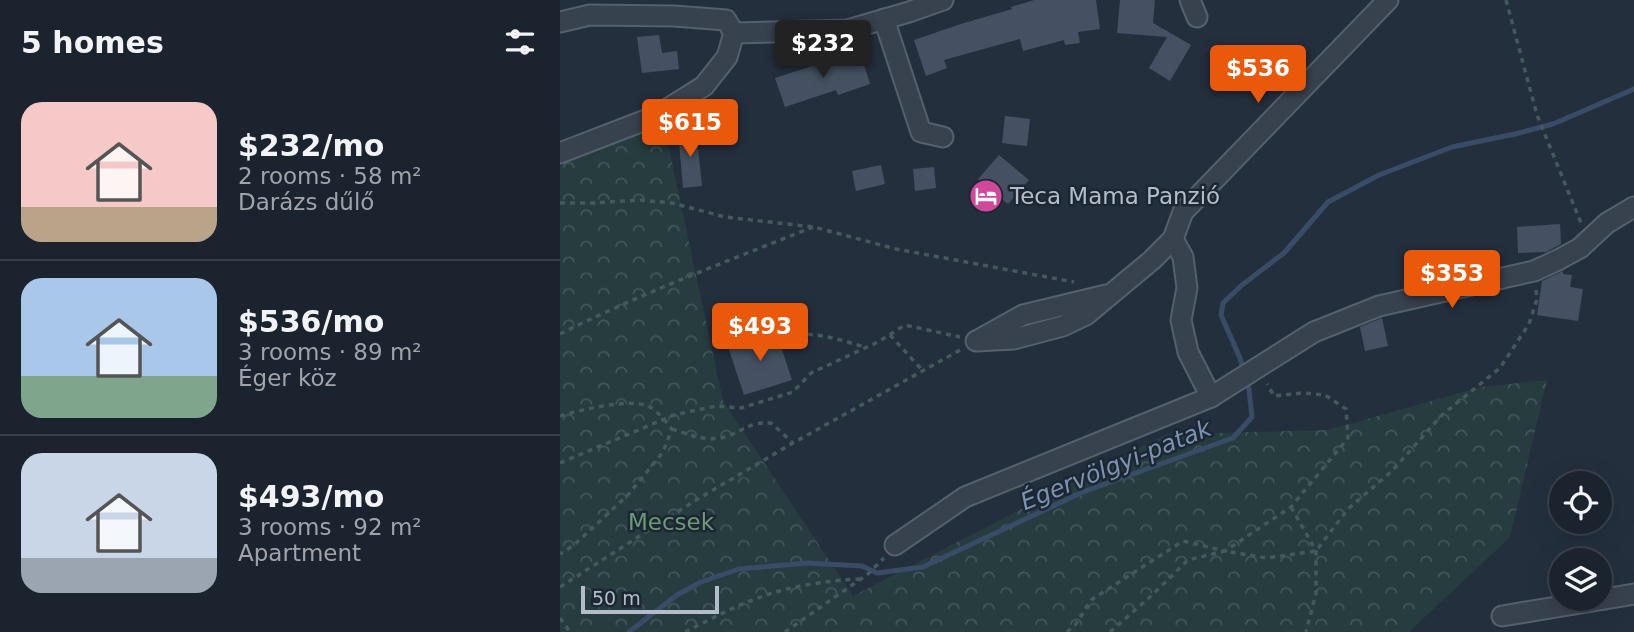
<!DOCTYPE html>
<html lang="en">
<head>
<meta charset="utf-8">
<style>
	:root { --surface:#1b232e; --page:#242b36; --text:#f1f3f6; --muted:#a0a4aa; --line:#39404a; --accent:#ea580c }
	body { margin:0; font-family:"DejaVu Sans",sans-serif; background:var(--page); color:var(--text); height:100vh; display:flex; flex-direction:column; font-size:26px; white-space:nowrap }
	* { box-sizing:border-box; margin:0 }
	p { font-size:23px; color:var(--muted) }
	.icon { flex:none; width:38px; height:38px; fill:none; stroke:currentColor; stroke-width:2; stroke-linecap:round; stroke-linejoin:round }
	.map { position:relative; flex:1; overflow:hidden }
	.panel { display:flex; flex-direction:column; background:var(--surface); width:560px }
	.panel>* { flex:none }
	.fabs { position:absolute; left:989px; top:471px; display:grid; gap:14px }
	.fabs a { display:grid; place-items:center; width:63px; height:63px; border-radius:50%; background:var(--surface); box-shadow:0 7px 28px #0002,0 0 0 2px var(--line); font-size:35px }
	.scale { position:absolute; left:21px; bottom:18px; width:138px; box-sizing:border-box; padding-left:7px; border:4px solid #b4bcc9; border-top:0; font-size:19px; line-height:24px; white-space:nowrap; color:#b4bcc9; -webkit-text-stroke:5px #1d2633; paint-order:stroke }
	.price { position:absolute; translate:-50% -60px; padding:0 16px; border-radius:7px; background:var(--accent); color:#fff; font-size:23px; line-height:46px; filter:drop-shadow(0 2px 4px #0008) }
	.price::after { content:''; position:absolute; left:50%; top:42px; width:21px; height:16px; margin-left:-10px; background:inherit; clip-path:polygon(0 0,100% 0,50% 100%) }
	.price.current { background:#222; color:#fff }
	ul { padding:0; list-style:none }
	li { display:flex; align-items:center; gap:21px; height:175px; padding:0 21px }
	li+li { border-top:2px solid var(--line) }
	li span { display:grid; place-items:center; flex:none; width:196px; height:140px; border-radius:21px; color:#555 }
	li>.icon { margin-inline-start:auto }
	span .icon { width:84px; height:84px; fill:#fffc; stroke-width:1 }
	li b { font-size:30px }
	h2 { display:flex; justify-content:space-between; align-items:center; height:84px; padding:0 21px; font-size:30px }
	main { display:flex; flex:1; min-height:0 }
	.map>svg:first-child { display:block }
	.forest { fill:url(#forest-crowns) }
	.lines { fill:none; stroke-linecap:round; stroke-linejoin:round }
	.stream { stroke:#394c67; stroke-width:5 }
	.building { fill:#455162 }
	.street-casing { stroke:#565f6c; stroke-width:23 }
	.path { stroke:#44595c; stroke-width:3.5; stroke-dasharray:5 5; stroke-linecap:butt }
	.street { stroke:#38414e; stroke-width:19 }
	.labels { text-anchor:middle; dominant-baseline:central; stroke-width:5; stroke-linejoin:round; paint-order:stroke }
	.poi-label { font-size:23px; fill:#b4bcc9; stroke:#1d2633; text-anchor:start }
	.park-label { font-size:23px; fill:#6b9a76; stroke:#1d2633 }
	.water-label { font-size:24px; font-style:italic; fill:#7c92b1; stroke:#1d2633 }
</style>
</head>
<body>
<main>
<section class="panel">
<h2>5 homes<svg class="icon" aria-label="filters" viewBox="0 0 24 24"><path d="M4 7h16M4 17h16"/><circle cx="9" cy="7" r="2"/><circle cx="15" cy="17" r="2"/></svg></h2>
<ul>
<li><span style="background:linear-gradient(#f6c9c9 75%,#b9a48a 0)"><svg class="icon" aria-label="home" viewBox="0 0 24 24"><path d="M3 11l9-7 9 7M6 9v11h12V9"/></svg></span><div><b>$232/mo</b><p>2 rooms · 58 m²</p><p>Darázs dűlő</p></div></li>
<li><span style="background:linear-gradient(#a9c7e8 70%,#7fa58c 0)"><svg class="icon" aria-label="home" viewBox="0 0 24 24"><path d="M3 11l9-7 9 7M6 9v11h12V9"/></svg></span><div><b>$536/mo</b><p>3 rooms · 89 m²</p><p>Éger köz</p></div></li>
<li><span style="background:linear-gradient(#c9d6e8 75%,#9aa5b1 0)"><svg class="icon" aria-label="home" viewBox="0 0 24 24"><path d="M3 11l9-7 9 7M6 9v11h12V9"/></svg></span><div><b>$493/mo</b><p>3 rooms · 92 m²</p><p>Apartment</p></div></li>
</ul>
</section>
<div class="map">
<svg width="1074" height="632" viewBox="0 0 1074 632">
	<defs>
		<pattern id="forest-crowns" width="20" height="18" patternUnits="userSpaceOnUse" patternTransform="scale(1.75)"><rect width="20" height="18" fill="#263c3f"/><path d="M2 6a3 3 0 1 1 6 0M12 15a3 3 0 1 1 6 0" fill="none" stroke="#435659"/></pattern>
	</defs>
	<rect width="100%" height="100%" fill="#242f3e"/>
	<polygon class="forest" points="103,121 163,401 293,596 607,434 768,430 921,387 987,380 950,537 849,632 0,632 0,165"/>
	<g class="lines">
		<g class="stream">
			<polyline points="684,372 680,358 661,315 663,303 682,285 724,253 768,202 819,175 892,147 955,134 993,124 1074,89"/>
			<polyline points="69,632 117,595 141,582 179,569 247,563 302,566 317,573 363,567 523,492 673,438 692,417 689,390 687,381"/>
		</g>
	</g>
	<g class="building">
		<polygon points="474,0 536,0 540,29 518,32 520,43 505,45 504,40 463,51 460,39 384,60 387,68 366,76 354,40 401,24 452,9 451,7"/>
		<polygon points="560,0 595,0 593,23 631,45 610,81 589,68 607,37 557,33"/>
		<polygon points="99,35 102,53 117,51 119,69 82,73 77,37"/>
		<polygon points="301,55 310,84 278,95 276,90 225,107 215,78 283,56 289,59"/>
		<polygon points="445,116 470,119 467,146 442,143"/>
		<polygon points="136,129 142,186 123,188 118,131"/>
		<polygon points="439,155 469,180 448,204 418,179"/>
		<polygon points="321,165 325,184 296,191 292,171"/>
		<polygon points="374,167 376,188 355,191 353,169"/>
		<polygon points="1000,224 1001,244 986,252 958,253 957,227"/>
		<polygon points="1003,271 1003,274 1012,275 1010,287 1023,289 1018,321 977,315 982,281"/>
		<polygon points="822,318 828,346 805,351 800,327"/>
		<polygon points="216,331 232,380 184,395 168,347"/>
	</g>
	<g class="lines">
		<defs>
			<g id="street">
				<polyline points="630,0 637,17"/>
				<polyline points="324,19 361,132 383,137"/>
				<polyline points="0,22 30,15 114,16 166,20 174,33 167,57 144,86 96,116 0,153"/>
				<polyline points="174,33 287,30 349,12 383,0"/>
				<polyline points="613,239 623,257 627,288 621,320 628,352 651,397"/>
				<polyline points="420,339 463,315 546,295"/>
				<polyline points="416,341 454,339 503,326 526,315 592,260 613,239 623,212 828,0"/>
				<polyline points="335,545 405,497 651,397 754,332 819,306 974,271 998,260 1020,248 1047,223 1074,207"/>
				<polyline points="942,616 1074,594"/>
			</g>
		</defs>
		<use href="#street" class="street-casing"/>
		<g class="path">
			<polyline points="946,0 977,115 1021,223"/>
			<polyline points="0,203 33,203 80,200 112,203 165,217 254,227 336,249 514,282"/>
			<path d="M0,334C82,293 168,261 253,227"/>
			<polyline points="330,335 363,371"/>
			<path d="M218,336C248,330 276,338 304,347"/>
			<path d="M0,416C20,410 69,398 88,406C97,410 105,421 112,429L103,452L68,495L14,545L0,554"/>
			<path d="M112,429C130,435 149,443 168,436C187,429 189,422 211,423L233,443"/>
			<polyline points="0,463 114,415 156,406 181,408 233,392 251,373 318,342 345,325 400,337"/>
			<polyline points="731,507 756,551 756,593 746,632"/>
			<polyline points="0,587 136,500 233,443 402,349"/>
			<polyline points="0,618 10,632"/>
			<path d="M125,632C151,619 176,605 204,596C229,586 273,580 300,579"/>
			<polyline points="225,632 308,574 324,558"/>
			<polyline points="507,632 516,624 531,600 623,541 665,551 731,507 788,438 786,409 765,395 742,393 714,396 707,384"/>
			<polyline points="550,632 590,597 628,560 665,551 707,558 756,551 788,509 832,471 882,415 940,368 969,324 977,299 976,290"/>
		</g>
		<use href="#street" class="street"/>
	</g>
	<defs>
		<symbol id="hotel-disc" viewBox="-11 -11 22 22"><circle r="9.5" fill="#d1479c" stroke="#1d2633"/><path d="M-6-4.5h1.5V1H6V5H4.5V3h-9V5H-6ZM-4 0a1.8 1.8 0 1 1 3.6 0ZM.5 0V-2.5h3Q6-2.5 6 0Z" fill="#fff"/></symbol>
	</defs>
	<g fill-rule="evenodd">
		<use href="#hotel-disc" x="407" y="177" width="38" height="38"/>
	</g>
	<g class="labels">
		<g class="poi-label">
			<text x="450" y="196">Teca Mama Panzió</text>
		</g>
		<g class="park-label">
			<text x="111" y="522">Mecsek</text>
		</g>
		<g class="water-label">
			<text transform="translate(556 465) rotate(-22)">Égervölgyi-patak</text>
		</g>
	</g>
</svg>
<div class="fabs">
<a><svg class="icon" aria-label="locate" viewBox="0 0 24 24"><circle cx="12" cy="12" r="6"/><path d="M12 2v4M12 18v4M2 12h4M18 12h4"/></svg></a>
<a><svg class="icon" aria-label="layers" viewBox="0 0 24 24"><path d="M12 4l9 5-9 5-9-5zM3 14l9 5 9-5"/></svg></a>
</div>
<div class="scale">50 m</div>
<b class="price current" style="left:263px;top:80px">$232</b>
<b class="price" style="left:698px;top:105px">$536</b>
<b class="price" style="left:130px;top:159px">$615</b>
<b class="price" style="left:892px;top:310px">$353</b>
<b class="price" style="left:200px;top:363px">$493</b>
</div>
</main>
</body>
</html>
